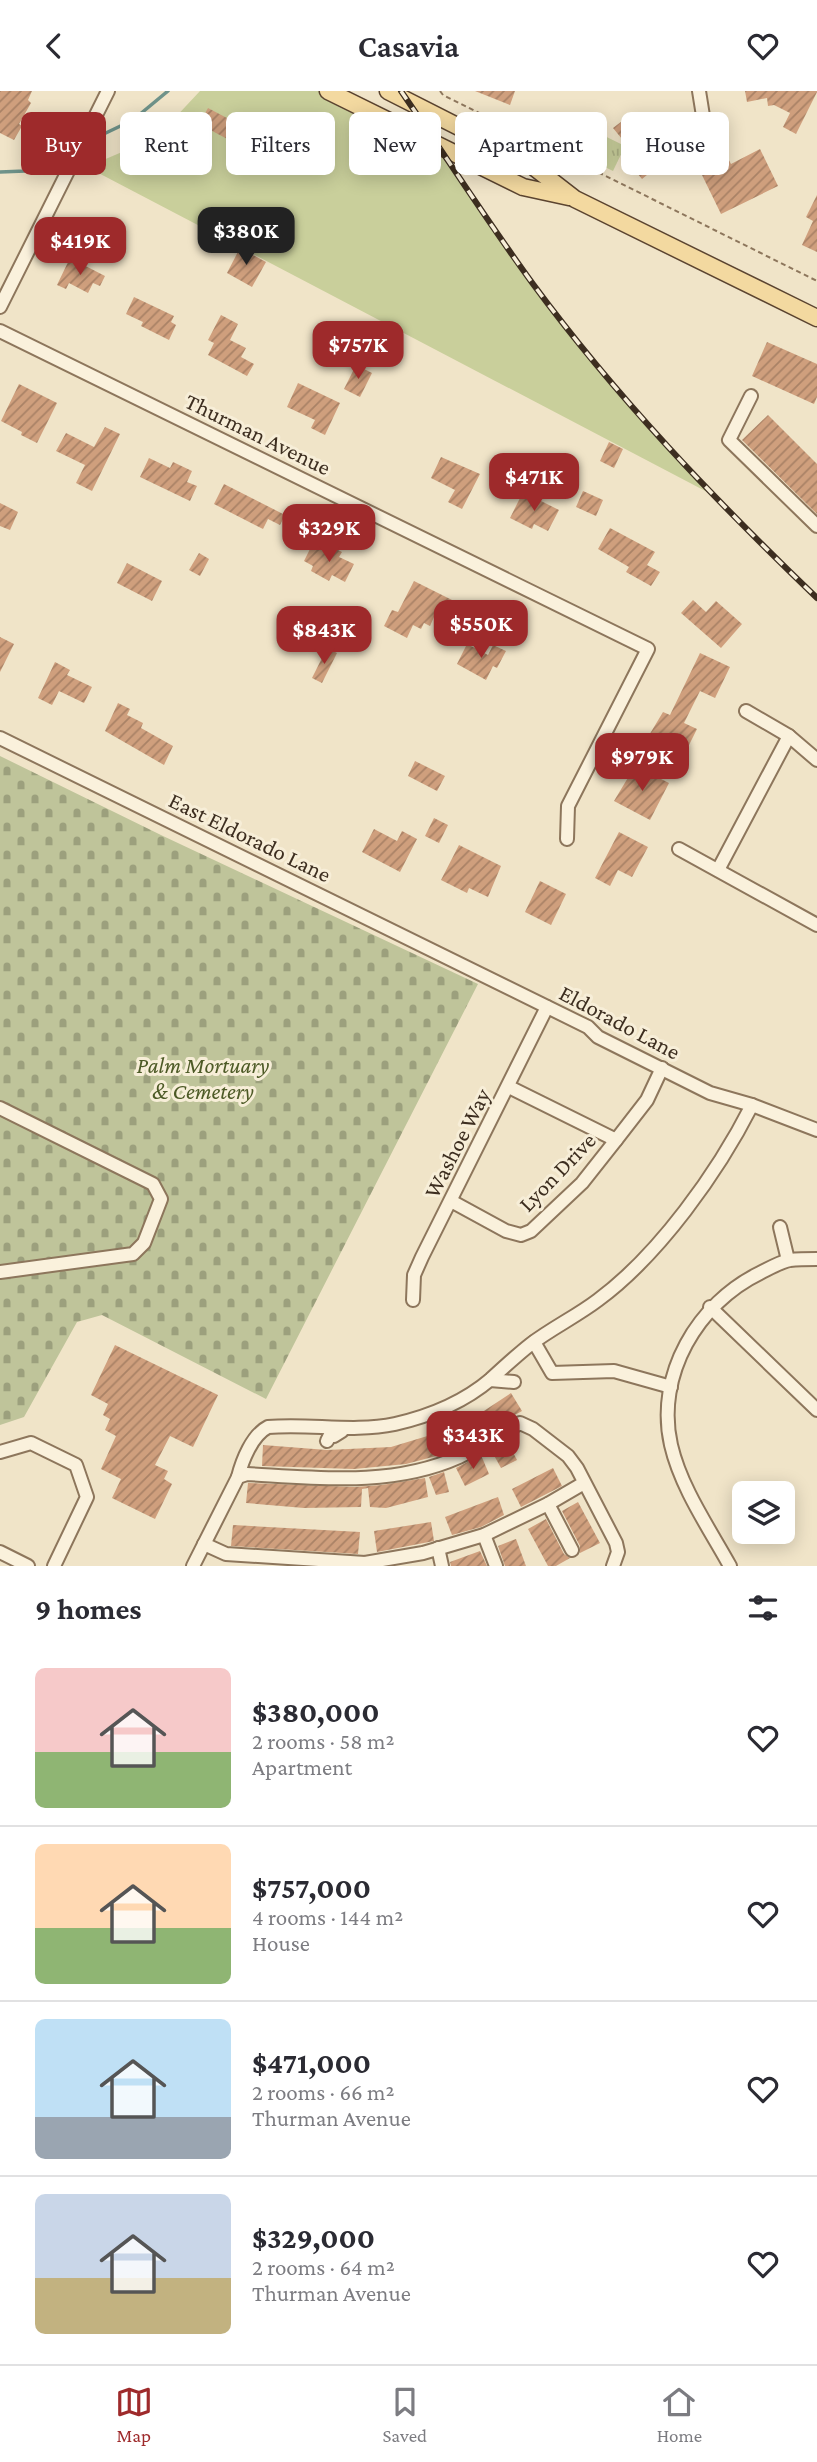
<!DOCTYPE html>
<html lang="en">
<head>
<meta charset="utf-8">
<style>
	:root { --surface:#fff; --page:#f7f7f7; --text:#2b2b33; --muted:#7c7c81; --line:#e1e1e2; --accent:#9e2a2b }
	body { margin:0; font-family:"Crimson Pro",serif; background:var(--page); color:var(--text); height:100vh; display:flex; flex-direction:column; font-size:26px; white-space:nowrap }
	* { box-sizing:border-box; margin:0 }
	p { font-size:23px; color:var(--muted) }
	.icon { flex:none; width:38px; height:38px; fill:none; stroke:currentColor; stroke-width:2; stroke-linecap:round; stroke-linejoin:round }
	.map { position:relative; height:1475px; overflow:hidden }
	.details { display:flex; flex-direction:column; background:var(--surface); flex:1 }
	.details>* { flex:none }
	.hud { position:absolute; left:21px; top:21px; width:775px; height:63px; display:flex; gap:14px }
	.buttons { position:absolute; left:732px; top:1390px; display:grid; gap:14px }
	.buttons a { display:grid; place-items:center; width:63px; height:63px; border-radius:10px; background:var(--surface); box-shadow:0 4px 18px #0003; font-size:35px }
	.price { position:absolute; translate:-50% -60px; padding:0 16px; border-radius:14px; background:var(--accent); color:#fff; font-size:23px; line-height:46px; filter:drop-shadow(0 2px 4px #0008) }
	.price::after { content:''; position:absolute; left:50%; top:42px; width:21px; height:16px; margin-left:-10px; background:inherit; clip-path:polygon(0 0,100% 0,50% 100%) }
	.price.active { background:#222; color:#fff }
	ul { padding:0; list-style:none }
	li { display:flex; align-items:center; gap:21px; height:175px; padding:0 35px }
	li+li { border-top:2px solid var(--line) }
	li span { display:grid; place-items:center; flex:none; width:196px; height:140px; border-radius:10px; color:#555 }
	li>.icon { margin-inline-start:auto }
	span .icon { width:84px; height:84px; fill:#fffc; stroke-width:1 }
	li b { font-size:30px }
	h2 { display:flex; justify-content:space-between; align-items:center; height:84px; padding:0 35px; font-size:30px }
	.chip { padding:0 24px; border-radius:10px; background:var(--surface); box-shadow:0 4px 18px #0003; font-size:24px; line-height:63px }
	.chip.active { background:var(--accent); color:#fff }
	header { display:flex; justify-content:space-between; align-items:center; height:91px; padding:0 35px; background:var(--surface); font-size:32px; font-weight:600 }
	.tab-bar { display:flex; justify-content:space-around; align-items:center; height:98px; border-top:2px solid var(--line); background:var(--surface); font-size:19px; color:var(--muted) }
	.tab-bar a { display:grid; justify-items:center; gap:4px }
	.tab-bar .active { color:var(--accent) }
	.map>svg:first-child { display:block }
	.grass { fill:#c9cf9b }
	.cemetery { fill:url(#cemetery-stones) }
	.park { fill:url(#park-tufts) }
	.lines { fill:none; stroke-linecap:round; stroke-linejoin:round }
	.stream { stroke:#6f938a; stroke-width:3.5 }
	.building { fill:url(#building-hatch) }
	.minor-casing { stroke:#8d765c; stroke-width:16 }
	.major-casing { stroke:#5b4430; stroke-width:19 }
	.path { stroke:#8d765c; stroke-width:2; stroke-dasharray:5 3.5; stroke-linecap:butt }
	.minor { stroke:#faf1dc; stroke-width:12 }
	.major { stroke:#f3d9a0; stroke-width:16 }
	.rail-casing { stroke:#3d2e20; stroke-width:6 }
	.rail { stroke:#f7eed8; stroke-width:3.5; stroke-dasharray:10; stroke-linecap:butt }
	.labels { text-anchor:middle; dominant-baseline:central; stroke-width:6; stroke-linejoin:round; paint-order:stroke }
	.street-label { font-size:23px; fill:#3d2e20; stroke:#f7eed8 }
	.park-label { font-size:23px; font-style:italic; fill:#4d5a26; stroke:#f7eed8 }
</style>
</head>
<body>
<header><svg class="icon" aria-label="back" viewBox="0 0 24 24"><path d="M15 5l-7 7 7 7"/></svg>Casavia<svg class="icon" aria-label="heart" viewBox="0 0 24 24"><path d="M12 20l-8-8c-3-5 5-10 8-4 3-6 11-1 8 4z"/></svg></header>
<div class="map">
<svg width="817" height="1475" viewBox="0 0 817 1475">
	<defs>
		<pattern id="cemetery-stones" width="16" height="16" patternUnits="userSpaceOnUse" patternTransform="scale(1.75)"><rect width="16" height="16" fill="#bfc49a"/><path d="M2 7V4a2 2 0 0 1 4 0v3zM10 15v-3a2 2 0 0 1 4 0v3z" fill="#9ca07d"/></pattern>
		<pattern id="park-tufts" width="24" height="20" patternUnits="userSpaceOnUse" patternTransform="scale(1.75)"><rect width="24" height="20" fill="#c9cf9b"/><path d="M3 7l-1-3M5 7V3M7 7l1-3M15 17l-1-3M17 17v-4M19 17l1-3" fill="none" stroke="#aeb285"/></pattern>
		<pattern id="building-hatch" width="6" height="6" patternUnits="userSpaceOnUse" patternTransform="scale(1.75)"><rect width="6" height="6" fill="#cf9f7d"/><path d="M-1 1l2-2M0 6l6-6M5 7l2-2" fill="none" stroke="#a98266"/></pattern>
	</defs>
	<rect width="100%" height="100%" fill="#f0e4c8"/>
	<polygon class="grass" points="200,0 342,0 439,55 533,193 622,305 711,403 87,76 157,46"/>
	<polygon class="cemetery" points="0,665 163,745 478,893 266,1308 102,1224 77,1231 24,1326 0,1334"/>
	<polygon class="park" points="570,28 625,55 613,80 558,53"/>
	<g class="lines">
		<g class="stream">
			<polyline points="87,51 133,29 168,0"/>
			<polyline points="0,81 25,80 76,56"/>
		</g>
	</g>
	<g class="building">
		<polygon points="0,0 32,0 28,9 31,12 19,33 22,35 14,49 0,42"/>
		<polygon points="475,0 515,0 510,14"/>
		<polygon points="745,0 817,0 817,1 796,43 783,36 790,22 774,14 768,15 767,7 747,11"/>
		<polygon points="208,17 242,35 233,51 199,33"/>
		<polygon points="652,21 661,32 658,35 678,59 642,88 623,65 631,59 613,37 630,24 637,33"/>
		<polygon points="723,58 731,73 760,58 778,95 721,123 702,84 716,77 710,65"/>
		<polygon points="817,104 817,161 802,154 813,130 806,126"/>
		<polygon points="240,157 266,171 252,196 227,182"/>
		<polygon points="70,167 105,185 100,195 93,192 88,202 69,192 66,198 57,194"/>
		<polygon points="134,206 174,225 171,231 176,234 169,249 141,235 143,231 126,223"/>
		<polygon points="221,224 238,233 230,249 246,257 241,266 254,273 247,285 208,264 214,252 208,249"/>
		<polygon points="767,251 817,273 817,306 814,313 752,285"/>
		<polygon points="356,274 372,282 360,306 344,298"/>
		<polygon points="298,292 340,312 325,344 311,337 315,329 287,316"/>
		<polygon points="19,293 57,312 37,352 21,344 22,341 1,330"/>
		<polygon points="768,324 817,373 817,423 742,349"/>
		<polygon points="105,336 120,343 92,400 76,392 85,374 56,360 66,342 94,356"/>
		<polygon points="609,351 623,358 614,377 600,370"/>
		<polygon points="441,366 480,383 462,418 448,411 455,399 431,387"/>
		<polygon points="149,367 170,377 173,371 192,380 187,391 197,395 190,410 140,386"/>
		<polygon points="224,393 285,424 280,434 268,428 263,438 214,413"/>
		<polygon points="583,400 603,409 596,425 576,416"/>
		<polygon points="523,401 559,419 548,440 534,433 532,438 510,427"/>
		<polygon points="0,412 18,421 10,439 0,435"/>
		<polygon points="610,437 655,461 647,474 660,481 651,495 626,481 629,476 598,458"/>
		<polygon points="312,454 329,463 332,456 342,461 339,466 354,473 345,491 332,484 329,490 311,480 313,475 304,470"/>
		<polygon points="199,462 209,468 200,485 189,479"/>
		<polygon points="127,472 162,490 152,510 117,492"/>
		<polygon points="414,490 452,509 442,530 434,526 430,535 424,532 421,538 413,534 407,547 384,535 392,519 398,521"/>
		<polygon points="693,509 706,521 716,510 742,533 721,557 681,522"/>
		<polygon points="0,546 14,553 0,581"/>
		<polygon points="467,553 488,564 493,554 506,560 497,577 493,575 486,589 457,573"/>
		<polygon points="327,557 337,562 322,592 312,587"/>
		<polygon points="700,562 730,576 715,607 700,600 684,632 697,638 679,674 642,656 663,621 670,624"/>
		<polygon points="55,571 70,579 67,584 92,596 84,612 59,600 52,614 38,607"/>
		<polygon points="118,612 130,618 127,624 143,632 141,637 173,655 164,674 105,640"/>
		<polygon points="415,670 445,685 437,700 408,685"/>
		<polygon points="635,675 669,692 650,729 614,710"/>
		<polygon points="434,727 448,734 439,752 425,745"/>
		<polygon points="374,738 397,750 402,740 417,748 400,781 362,761"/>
		<polygon points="619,741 648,756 632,786 618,779 610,795 595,787"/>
		<polygon points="459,754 501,775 488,806 469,797 467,802 441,789"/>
		<polygon points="540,790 566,803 551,834 525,821"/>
		<polygon points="115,1254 218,1304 193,1356 170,1345 155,1374 168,1380 164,1388 172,1393 155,1428 112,1407 121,1388 101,1378 116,1345 105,1339 110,1328 103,1324 108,1313 91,1304"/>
		<polygon points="511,1302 522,1320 447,1361 438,1342 461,1335"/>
		<polygon points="434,1343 440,1364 406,1373 354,1378 262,1375 263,1354 327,1359 391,1356"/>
		<polygon points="507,1350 517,1369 501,1377 491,1359"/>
		<polygon points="481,1364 489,1383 465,1395 456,1377"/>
		<polygon points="553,1377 562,1395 521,1416 512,1398"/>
		<polygon points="444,1381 449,1401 436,1404 429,1386"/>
		<polygon points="425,1387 428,1406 386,1417 370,1416 368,1397 362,1398 361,1416 304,1417 246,1412 248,1392 355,1396 382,1394"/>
		<polygon points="498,1406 504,1424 481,1436 452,1444 445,1426"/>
		<polygon points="578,1411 600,1452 580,1462 580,1455 562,1420"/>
		<polygon points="546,1428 564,1463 570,1467 556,1475 548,1475 528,1438"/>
		<polygon points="431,1431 434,1450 377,1461 374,1440"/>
		<polygon points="233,1434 360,1441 358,1463 231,1455"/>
		<polygon points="516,1448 526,1475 505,1475 498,1455"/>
		<polygon points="480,1460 487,1475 451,1475 450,1471"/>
	</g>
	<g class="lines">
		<defs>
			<g id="minor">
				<polyline points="699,0 704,31"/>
				<polyline points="0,216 108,0"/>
				<polyline points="0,240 648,558 568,715 567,748"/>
				<polyline points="751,305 729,349 817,435"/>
				<polyline points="746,620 789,645 817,669"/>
				<polyline points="0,647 588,936 598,946 710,1002 752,1014 817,1039"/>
				<polyline points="679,758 817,834"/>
				<polyline points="718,779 789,645"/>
				<polyline points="509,996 616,1049"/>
				<polyline points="0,1017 153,1093 161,1108 144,1152 133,1163 0,1181"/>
				<polyline points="451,1110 506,1140 521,1144 531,1140 582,1092 616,1049 647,1009 662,977"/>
				<polyline points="780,1136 788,1169"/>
				<polyline points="413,1209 414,1184 422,1166 547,916"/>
				<polyline points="710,1216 817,1319"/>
				<polyline points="534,1251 552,1282 614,1280 671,1296"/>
				<polyline points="490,1289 514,1291"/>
				<polyline points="327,1350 330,1344 334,1345 342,1340"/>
				<polyline points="0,1361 31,1352 76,1374 87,1406 54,1475"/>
				<path d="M238,1386C242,1370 252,1344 268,1336C310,1332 353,1342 395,1333C430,1325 464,1311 491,1288C504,1276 517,1264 531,1253C552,1237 577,1225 598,1209C659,1164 718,1081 752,1014"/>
				<polyline points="548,1413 572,1459"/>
				<polyline points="484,1444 496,1475"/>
				<polyline points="204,1453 226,1463 365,1472 423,1462 484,1444 548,1413 584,1392"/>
				<polyline points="438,1457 442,1475"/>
				<polyline points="0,1461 28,1475"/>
				<path d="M193,1475L238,1386L247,1383C318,1387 392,1396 459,1366C480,1356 500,1343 520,1332L533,1338L568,1365L577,1377L616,1452L618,1461L613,1475"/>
				<path d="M730,1475C709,1437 681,1397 671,1354C655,1284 698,1212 760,1182C770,1177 780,1171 790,1169C799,1168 808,1168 817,1168"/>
			</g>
			<g id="major">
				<polyline points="328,0 523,96 569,106"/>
				<polyline points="388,0 526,70 575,108 817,227"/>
			</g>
		</defs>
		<use href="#minor" class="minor-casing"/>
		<use href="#major" class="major-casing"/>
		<polyline class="path" points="440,0 443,4 817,190"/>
		<use href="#minor" class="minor"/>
		<use href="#major" class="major"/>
		<defs>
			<path id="rail" d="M401,0C445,64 487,130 533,193C617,307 715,409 817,507"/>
		</defs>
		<use href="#rail" class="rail-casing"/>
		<use href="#rail" class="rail"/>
	</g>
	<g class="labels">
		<g class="street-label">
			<text transform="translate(258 343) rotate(26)">Thurman Avenue</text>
			<text transform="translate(250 746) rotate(26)">East Eldorado Lane</text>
			<text transform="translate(620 931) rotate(28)">Eldorado Lane</text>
			<text transform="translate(457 1052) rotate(-63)">Washoe Way</text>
			<text transform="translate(557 1081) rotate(-46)">Lyon Drive</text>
		</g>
		<g class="park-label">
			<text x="203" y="974">Palm Mortuary<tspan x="203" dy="26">&amp; Cemetery</tspan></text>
		</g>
	</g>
</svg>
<div class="buttons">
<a><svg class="icon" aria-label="layers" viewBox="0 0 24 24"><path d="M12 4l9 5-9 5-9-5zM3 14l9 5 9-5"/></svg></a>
</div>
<b class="price active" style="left:246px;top:176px">$380K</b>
<b class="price" style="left:80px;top:186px">$419K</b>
<b class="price" style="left:358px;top:290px">$757K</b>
<b class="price" style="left:534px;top:422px">$471K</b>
<b class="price" style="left:329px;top:473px">$329K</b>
<b class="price" style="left:481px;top:569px">$550K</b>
<b class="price" style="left:324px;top:575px">$843K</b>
<b class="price" style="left:642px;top:702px">$979K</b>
<b class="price" style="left:473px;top:1380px">$343K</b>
<div class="hud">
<a class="chip active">Buy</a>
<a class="chip">Rent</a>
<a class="chip">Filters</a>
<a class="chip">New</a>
<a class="chip">Apartment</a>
<a class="chip">House</a>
</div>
</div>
<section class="details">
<h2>9 homes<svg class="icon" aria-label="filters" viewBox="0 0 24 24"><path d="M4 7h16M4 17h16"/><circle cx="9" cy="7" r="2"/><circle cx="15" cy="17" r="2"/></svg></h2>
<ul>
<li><span style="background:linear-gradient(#f6c9c9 60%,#8fb573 0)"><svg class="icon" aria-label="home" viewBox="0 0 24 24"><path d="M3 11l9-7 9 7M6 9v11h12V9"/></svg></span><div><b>$380,000</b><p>2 rooms · 58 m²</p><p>Apartment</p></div><svg class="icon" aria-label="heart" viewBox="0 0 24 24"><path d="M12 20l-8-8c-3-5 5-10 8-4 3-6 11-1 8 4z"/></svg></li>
<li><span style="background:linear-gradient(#ffd9b3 60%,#8fb573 0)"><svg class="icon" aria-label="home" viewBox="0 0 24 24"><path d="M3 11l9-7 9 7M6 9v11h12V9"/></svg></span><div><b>$757,000</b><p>4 rooms · 144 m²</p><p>House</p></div><svg class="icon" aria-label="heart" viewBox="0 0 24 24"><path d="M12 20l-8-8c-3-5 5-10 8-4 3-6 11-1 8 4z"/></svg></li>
<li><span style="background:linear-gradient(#bfe0f5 70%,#9aa5b1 0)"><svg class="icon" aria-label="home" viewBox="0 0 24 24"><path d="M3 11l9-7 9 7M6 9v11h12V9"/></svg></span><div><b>$471,000</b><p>2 rooms · 66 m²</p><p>Thurman Avenue</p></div><svg class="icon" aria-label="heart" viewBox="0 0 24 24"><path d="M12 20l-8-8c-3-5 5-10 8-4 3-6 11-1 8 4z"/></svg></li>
<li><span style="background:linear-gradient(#c9d6e8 60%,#c2b280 0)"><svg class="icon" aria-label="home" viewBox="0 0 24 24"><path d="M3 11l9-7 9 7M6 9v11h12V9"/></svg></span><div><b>$329,000</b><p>2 rooms · 64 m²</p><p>Thurman Avenue</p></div><svg class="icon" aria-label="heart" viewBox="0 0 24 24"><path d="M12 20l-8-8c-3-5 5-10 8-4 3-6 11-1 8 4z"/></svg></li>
</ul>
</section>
<nav class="tab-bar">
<a class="active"><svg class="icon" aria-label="map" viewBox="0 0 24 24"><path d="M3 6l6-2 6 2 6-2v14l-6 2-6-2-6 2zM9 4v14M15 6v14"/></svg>Map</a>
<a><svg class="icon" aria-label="saved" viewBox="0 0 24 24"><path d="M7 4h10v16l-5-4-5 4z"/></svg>Saved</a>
<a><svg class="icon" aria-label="home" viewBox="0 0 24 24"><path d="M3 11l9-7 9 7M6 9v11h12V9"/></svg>Home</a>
</nav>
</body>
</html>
